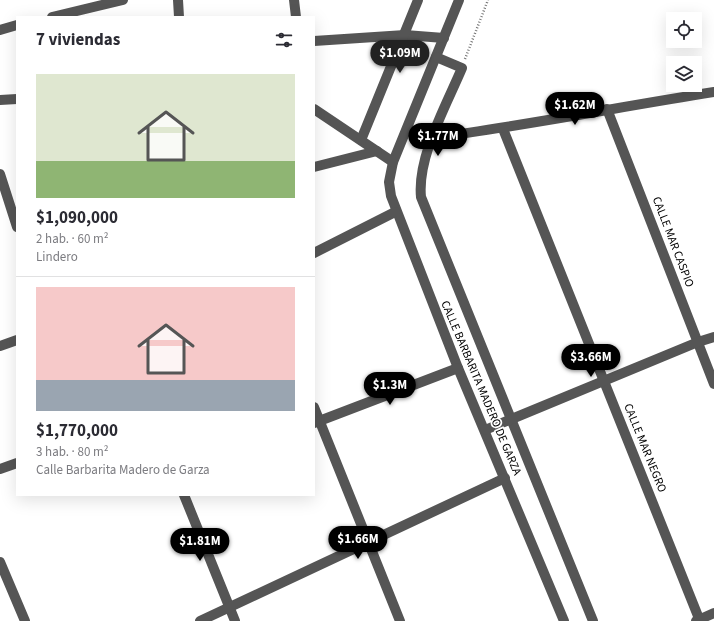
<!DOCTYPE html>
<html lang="es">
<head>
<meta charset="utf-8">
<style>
	:root { --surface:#fff; --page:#f2f2f3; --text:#2b2b33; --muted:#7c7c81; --line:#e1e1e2; --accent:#000 }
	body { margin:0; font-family:"Source Sans 3",sans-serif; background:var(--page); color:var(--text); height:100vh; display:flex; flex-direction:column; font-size:15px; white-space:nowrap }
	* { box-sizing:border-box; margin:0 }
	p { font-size:13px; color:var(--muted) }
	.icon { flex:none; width:22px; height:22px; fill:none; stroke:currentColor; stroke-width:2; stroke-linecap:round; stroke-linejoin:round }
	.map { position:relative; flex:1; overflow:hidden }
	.sheet { position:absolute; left:16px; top:16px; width:299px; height:480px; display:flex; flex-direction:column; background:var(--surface); border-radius:0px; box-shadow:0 4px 16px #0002 }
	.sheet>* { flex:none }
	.tools { position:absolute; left:666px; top:12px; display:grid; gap:8px }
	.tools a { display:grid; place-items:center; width:36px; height:36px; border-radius:0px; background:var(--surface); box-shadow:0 4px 16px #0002; font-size:20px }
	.price { position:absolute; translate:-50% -34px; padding:0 9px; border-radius:14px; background:var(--accent); color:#fff; font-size:13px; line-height:26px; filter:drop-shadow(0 1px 2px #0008) }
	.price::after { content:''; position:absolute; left:50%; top:24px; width:12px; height:9px; margin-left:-6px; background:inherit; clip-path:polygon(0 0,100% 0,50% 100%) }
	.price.active { background:#222; color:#fff }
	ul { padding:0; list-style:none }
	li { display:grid; align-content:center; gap:8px; height:212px; padding:0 20px }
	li+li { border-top:1px solid var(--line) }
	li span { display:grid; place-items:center; height:124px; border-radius:0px; color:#555 }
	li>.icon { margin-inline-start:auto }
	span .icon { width:72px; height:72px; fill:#fffc; stroke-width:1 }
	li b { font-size:17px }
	h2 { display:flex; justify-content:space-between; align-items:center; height:48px; padding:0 20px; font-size:17px }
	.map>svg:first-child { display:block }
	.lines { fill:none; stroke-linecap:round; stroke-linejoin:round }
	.path { stroke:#777; stroke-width:2.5; stroke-dasharray:1 2; stroke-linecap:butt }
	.minor { stroke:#555; stroke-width:10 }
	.labels { text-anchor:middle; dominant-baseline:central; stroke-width:3.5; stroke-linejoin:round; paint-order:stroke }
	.street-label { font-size:12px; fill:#000; stroke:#fff }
</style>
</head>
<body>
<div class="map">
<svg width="714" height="621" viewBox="0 0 714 621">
	<rect width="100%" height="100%" fill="#fff"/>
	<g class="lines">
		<polyline class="path" points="465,59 488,0"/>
		<g class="minor">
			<polyline points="178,0 179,17"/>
			<polyline points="294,0 296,17"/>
			<polyline points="459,0 393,162 389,182 391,196 458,368 564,621"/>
			<polyline points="52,17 123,0"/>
			<polyline points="0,30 17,25"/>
			<polyline points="314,41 405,35 444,38"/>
			<path d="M436,57L462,68C446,106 417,157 421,197L593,621"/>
			<polyline points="0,100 17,99"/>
			<polyline points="314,109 393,162"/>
			<polyline points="607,109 714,384"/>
			<polyline points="503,129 700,621"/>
			<path d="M433,138C527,125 620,107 714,92"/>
			<polyline points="361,140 418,0"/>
			<polyline points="314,167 377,151"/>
			<polyline points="0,174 17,227"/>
			<polyline points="314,253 395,212"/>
			<polyline points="0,346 17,340"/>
			<polyline points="314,407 400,621"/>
			<polyline points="314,423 458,368"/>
			<polyline points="485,430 698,342 714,337"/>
			<polyline points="0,469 17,463"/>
			<polyline points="184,495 235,621"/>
			<polyline points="0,562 25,621"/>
			<polyline points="200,621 505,478"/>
			<polyline points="696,621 714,613"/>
		</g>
	</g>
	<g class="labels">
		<g class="street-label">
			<text transform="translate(673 242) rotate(69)">CALLE MAR CASPIO</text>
			<text transform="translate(481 388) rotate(67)">CALLE BARBARITA MADERO DE GARZA</text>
			<text transform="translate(645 448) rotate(68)">CALLE MAR NEGRO</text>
		</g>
	</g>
</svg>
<div class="tools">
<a><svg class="icon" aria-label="locate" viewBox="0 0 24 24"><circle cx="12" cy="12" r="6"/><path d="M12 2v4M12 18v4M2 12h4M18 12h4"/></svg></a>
<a><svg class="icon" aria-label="layers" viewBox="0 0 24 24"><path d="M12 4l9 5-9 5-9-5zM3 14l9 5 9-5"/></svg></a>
</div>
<b class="price active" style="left:400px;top:74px">$1.09M</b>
<b class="price" style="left:575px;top:126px">$1.62M</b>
<b class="price" style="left:438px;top:157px">$1.77M</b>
<b class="price" style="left:591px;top:378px">$3.66M</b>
<b class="price" style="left:390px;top:406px">$1.3M</b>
<b class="price" style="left:358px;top:560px">$1.66M</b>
<b class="price" style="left:200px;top:562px">$1.81M</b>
<section class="sheet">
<h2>7 viviendas<svg class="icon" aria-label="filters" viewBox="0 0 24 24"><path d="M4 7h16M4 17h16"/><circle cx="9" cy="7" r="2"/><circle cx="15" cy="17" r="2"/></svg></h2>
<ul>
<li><span style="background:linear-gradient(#dfe7d0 70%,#8fb573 0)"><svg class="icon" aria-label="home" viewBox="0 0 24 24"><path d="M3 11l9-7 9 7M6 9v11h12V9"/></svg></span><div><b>$1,090,000</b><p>2 hab. · 60 m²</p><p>Lindero</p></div></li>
<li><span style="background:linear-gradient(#f6c9c9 75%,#9aa5b1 0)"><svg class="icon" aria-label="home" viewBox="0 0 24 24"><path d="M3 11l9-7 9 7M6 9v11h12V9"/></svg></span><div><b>$1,770,000</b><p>3 hab. · 80 m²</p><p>Calle Barbarita Madero de Garza</p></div></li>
</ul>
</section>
</div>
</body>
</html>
